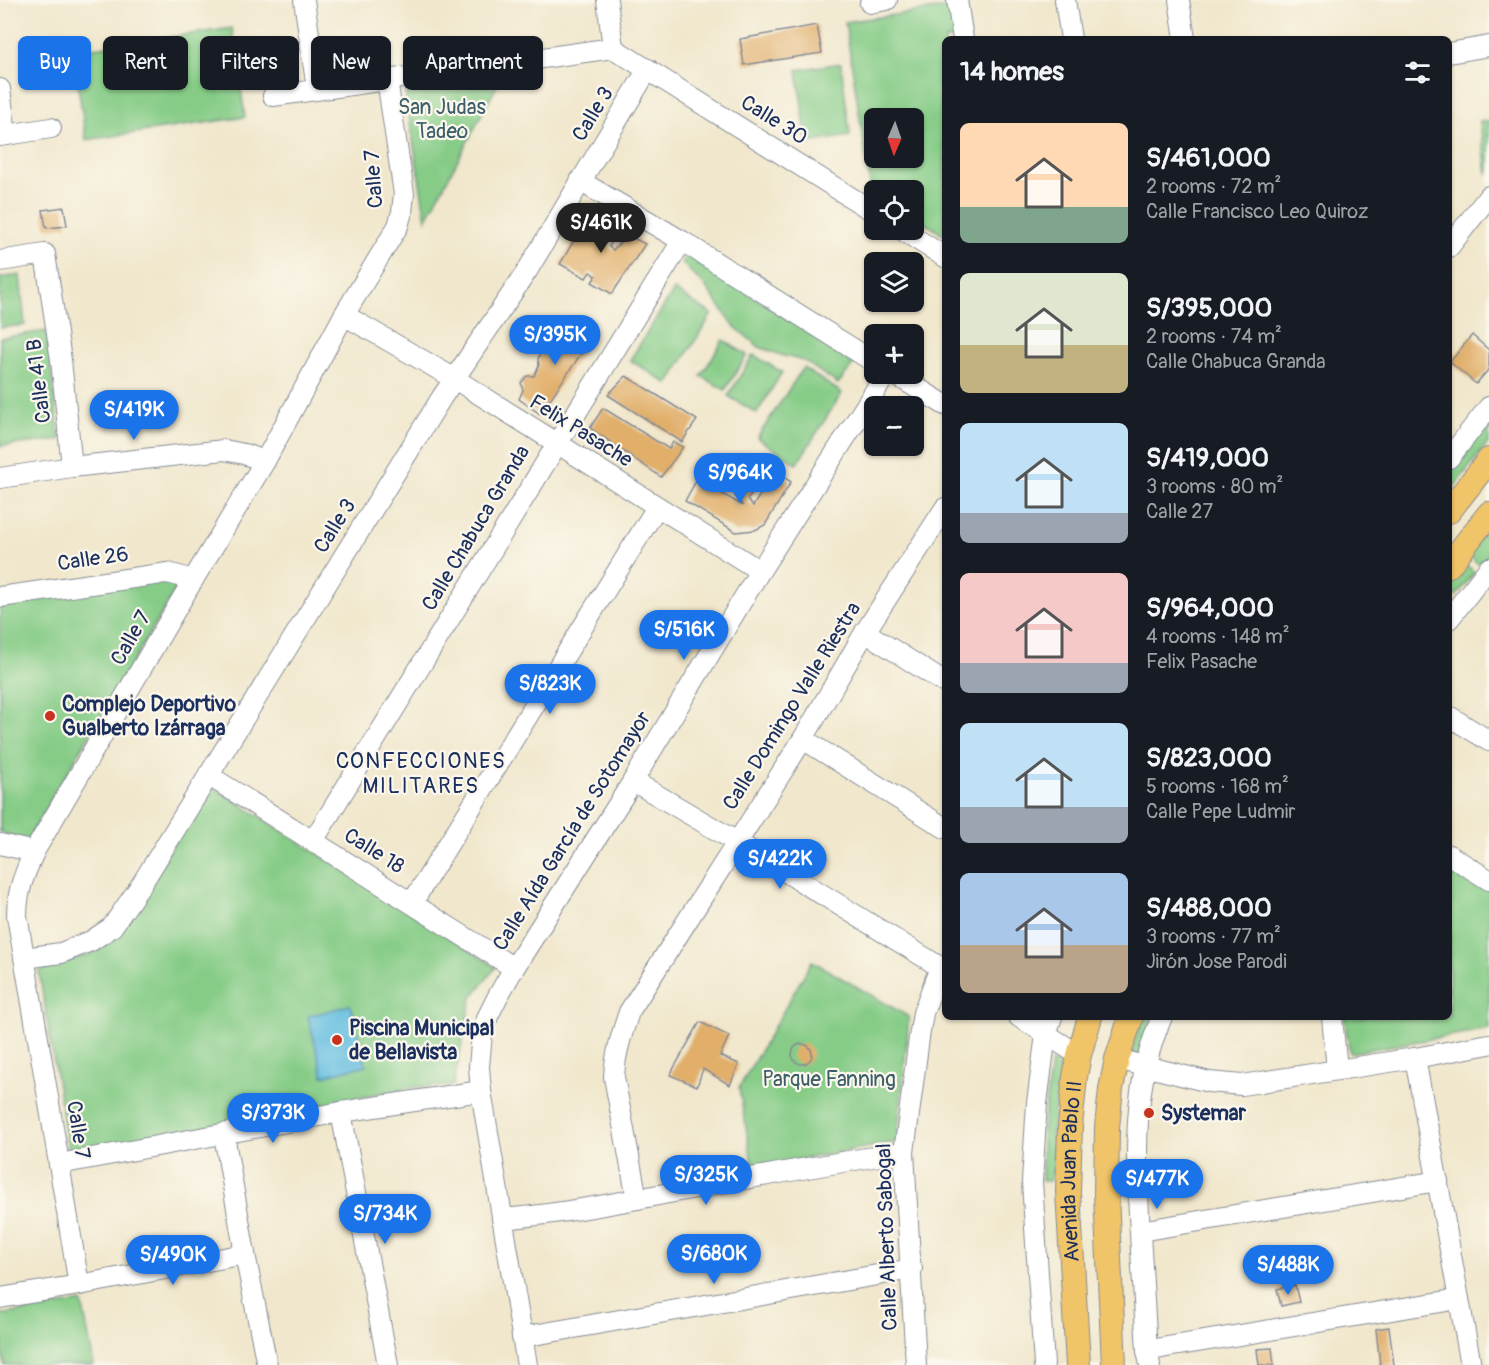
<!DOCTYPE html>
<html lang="en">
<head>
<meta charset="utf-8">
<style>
	:root { --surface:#171b24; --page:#242831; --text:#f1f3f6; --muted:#9ea1a6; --accent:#1a73e8 }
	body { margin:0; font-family:Pangolin,sans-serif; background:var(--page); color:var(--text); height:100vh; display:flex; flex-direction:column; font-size:22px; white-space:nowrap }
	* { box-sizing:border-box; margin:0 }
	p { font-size:20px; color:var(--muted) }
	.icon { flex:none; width:33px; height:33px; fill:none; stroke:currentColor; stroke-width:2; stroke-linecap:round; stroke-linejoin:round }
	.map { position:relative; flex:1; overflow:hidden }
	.panel { position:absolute; left:942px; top:36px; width:510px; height:984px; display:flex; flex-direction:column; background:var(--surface); border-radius:9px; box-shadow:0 2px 4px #0004 }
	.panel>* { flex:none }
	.top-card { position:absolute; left:18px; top:36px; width:570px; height:54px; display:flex; gap:12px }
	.needle { width:39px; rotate:182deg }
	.fabs { position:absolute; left:864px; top:108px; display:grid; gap:12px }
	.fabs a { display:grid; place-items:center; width:60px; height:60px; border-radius:9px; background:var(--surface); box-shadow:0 2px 4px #0004; font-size:30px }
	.price { position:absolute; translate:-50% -51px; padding:0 14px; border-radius:21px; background:var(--accent); color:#fff; font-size:20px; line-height:39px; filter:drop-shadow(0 2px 3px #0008) }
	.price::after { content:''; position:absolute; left:50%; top:36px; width:18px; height:14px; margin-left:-9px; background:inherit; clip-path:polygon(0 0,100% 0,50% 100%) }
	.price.on { background:#222; color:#fff }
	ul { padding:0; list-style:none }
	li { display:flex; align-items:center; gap:18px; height:150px; padding:0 18px }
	li span { display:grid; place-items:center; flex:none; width:168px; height:120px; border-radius:9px; color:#555 }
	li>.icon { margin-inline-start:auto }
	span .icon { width:72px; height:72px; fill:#fffc; stroke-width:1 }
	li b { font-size:26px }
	h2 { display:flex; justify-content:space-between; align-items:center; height:72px; padding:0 18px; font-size:26px }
	.chip { padding:0 21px; border-radius:9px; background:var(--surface); box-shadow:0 2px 4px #0004; font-size:21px; line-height:54px }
	.chip.on { background:var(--accent); color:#fff }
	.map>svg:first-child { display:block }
	.green { fill:#86cc87; stroke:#507e72; stroke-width:1.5; fill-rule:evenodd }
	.water { fill:#62bde0; stroke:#3e769f; stroke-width:1.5 }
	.building { fill:#e1af6a }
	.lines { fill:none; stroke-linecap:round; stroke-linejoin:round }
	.minor-casing { stroke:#868b95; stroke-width:22 }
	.major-casing { stroke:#868b95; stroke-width:26 }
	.minor { stroke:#fff; stroke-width:20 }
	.major { stroke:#f0c469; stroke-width:24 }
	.poi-dot { fill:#c8321e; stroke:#fbf7ec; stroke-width:2 }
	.labels { text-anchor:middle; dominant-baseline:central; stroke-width:4.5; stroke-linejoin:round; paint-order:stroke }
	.park-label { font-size:21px; fill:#3b5e6a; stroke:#fbf7ec }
	.street-label { font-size:21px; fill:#1b2f5e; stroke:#fbf7ec }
	.poi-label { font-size:21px; font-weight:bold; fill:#1b2f5e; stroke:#fbf7ec; text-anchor:start }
	.neighbourhood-label { font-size:22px; letter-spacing:1.5px; fill:#1b2f5e; stroke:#fbf7ec }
</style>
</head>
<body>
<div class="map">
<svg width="1489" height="1365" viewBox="0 0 1489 1365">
	<rect width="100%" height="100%" fill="#fbf7ec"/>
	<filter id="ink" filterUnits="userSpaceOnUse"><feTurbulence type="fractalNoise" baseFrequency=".0167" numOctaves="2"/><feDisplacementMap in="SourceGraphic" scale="12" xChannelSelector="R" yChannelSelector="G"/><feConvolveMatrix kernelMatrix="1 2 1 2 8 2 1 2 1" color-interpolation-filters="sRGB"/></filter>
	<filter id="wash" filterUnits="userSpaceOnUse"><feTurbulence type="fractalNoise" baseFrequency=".008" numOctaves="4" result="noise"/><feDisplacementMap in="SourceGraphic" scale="24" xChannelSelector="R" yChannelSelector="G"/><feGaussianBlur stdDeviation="1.35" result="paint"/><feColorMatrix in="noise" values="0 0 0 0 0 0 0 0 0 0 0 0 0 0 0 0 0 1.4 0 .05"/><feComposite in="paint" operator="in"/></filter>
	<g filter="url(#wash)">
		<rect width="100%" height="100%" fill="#f0e7cc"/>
		<g class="green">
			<path d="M964,5L969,39H945V236L914,216V190L874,192L871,189L845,22ZM874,118H914V158H874Z"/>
			<polygon points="232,28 245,117 86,140 73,51"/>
			<polygon points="841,63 850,136 807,143 797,70"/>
			<polygon points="500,80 426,220 405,91"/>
			<polygon points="1489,121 1489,170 1487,173 1480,122"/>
			<polygon points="687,253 855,362 838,384 804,361 784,356 759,347 734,326 706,287 682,263"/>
			<polygon points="20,275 25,325 0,328 0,278"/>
			<polygon points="674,290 712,314 668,384 630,360"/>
			<polygon points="46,331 60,440 0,446 0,338"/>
			<polygon points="723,340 747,355 725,390 701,376"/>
			<polygon points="753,355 782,372 757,413 728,396"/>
			<polygon points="803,368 842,393 797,464 757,438"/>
			<polygon points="1489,415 1489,442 1449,493 1449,465"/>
			<polygon points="1489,525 1489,555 1481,566 1466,554"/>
			<polygon points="1461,561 1475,572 1456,596 1449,591 1449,580"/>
			<polygon points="146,577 179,584 27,841 0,832 0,600"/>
			<polygon points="210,785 496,967 472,997 453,1086 415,1087 69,1154 39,971 87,955 113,941"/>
			<polygon points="1449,864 1489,889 1489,1029 1350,1053 1344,1017 1449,1017"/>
			<polygon points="812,961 909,1017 897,1142 753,1168 739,1088"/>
			<polygon points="1142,1017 1152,1017 1140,1055 1131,1053"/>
			<polygon points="1051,1062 1060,1064 1052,1132 1054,1167 1051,1181 1042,1181 1042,1132"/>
			<polygon points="82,1302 94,1365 4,1365 0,1315"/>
		</g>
		<polygon class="water" points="350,1005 366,1065 323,1076 308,1016"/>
		<g id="blocks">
			<g class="building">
				<polygon points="817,25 822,53 744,65 740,39"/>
				<polygon points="64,207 67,226 46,228 43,210"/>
				<polygon points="591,212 619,229 609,247 613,250 627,235 645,244 612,294 592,282 596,276 590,272 586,278 560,264"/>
				<polygon points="569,319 594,335 540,414 519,399 523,390 521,383 527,376 534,376 539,365 538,359 541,350 551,350 557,338 555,334 560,327 565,327"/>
				<polygon points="1472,335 1489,350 1489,369 1476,384 1450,362"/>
				<polygon points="626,376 697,420 682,442 608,395"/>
				<polygon points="603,408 669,449 673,442 683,447 661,477 590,428"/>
				<polygon points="775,471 791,482 765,525 755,530 736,532 685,501 697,479 743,506 734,493 741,484 750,484 755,491 747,500 753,506"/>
				<polygon points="700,1022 729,1036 720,1056 739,1064 730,1085 703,1069 697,1086 670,1075"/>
				<circle cx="802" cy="1054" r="10"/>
				<polygon points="1295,1285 1299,1302 1281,1306 1277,1289"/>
				<polygon points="1389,1327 1394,1365 1380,1365 1376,1329"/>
				<polygon points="1272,1348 1274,1365 1259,1365 1257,1349"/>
			</g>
		</g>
	</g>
	<g filter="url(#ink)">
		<use href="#blocks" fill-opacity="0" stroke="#868b95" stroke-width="1.5"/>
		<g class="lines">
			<defs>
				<g id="minor">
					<polyline points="304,0 317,89"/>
					<polyline points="607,0 613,48"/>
					<polyline points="957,0 963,39"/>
					<polyline points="1065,0 1071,39"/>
					<polyline points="1179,0 1185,39"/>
					<polyline points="870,3 887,0"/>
					<polyline points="1449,53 1489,46"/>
					<polyline points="0,89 6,135"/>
					<polyline points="273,96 613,48 874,212"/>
					<polyline points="0,136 51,128"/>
					<polyline points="580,181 682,241 874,362"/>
					<polyline points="902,230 945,257"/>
					<polyline points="1449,247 1489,196"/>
					<polyline points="0,261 45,254 61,360 72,467"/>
					<polyline points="344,315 455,379 760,571"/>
					<polyline points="894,374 945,405"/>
					<polyline points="1449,458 1489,407"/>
					<polyline points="0,478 72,467 224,450 244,454 265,461"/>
					<polyline points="0,597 168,573 193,580"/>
					<polyline points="1449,619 1489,568"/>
					<polyline points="865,632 945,683"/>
					<polyline points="1449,716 1489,741"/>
					<polyline points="803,739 945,828"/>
					<polyline points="208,775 514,968"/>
					<polyline points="633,781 737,842 945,970"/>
					<polyline points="313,841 682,241"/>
					<polyline points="0,844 34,852"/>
					<polyline points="1449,855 1489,880"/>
					<polyline points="412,903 657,507"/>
					<polyline points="24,958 61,953 91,941 112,927 141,885 442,397 527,271 648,69"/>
					<polyline points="1019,1017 1079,1055"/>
					<polyline points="1332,1017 1337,1070"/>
					<polyline points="1415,1058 1471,1365"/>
					<polyline points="1117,1059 1209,1082 1242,1085 1415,1058 1489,1044"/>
					<polyline points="341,1112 388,1365"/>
					<polyline points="224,1135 245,1254 267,1365"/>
					<polyline points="59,1164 341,1112 481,1091"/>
					<path d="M637,1199L614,1077C615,1054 622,1033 629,1012L803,739L865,632L945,508"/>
					<path d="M502,1219C560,1214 617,1203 674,1192C750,1178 827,1164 904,1152"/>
					<polyline points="1140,1231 1438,1181"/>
					<path d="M79,1285L47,1091L17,916C17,891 24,875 34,852L193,580L265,461L344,315L398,226L402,212L404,194L387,79"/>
					<polyline points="0,1298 79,1285 245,1254"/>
					<polyline points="522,1337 912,1269"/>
					<polyline points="1147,1351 1167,1347 1459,1299"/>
					<polyline points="527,1365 481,1091 479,1067 482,1033 488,1016 498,996 514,968 633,781 760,571 886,374"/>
					<polyline points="916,1365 904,1152 919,1038 923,1013 940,967"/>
					<polyline points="1044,1365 1032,1182 1037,1103 1046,1034 1052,1017"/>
					<path d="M1150,1365L1147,1351C1145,1312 1142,1272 1140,1233C1136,1159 1131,1086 1162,1017"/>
				</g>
				<g id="major">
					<polyline points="1449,511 1489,460"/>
					<polyline points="1449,565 1489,514"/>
					<path id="s1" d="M1078,1365L1068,1192L1070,1126L1075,1077L1079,1055L1090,1017"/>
					<polyline points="1114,1365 1106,1195 1107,1127 1111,1089 1117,1059 1131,1017"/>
				</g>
			</defs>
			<use href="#minor" class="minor-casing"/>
			<use href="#major" class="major-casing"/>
			<use href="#minor" class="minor"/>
			<use href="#major" class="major"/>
		</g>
	</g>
	<g class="poi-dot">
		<circle cx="50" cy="716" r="6"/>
		<circle cx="337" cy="1040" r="6"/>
		<circle cx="1149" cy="1113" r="6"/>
	</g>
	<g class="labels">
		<g class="park-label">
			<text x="442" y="107">San Judas<tspan x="442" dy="24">Tadeo</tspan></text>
			<text x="829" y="1079">Parque Fanning</text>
		</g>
		<g class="street-label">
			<text transform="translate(593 114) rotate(-59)">Calle 3</text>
			<text transform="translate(774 120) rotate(32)">Calle 30</text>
			<text transform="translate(374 179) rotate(-94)">Calle 7</text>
			<text transform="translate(39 381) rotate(-97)">Calle 41 B</text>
			<text transform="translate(581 431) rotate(32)">Felix Pasache</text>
			<text transform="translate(335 526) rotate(-58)">Calle 3</text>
			<text transform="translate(476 528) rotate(-59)">Calle Chabuca Granda</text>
			<text transform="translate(93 559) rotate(-8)">Calle 26</text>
			<text transform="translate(131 638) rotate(-60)">Calle 7</text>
			<text transform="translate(792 706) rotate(-58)">Calle Domingo Valle Riestra</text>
			<text transform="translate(572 831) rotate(-58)">Calle Aída García de Sotomayor</text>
			<text transform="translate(374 851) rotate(32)">Calle 18</text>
			<text transform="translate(78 1130) rotate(81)">Calle 7</text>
			<text stroke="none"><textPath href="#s1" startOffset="194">Avenida Juan Pablo II</textPath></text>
			<text transform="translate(887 1237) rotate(-92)">Calle Alberto Sabogal</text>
		</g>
		<g class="poi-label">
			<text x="62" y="704">Complejo Deportivo<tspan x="62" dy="24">Gualberto Izárraga</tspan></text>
			<text x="349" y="1028">Piscina Municipal<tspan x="349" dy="24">de Bellavista</tspan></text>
			<text x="1161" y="1113">Systemar</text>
		</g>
		<g class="neighbourhood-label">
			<text x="421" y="761">CONFECCIONES<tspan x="421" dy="25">MILITARES</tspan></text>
		</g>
	</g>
</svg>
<div class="fabs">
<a><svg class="needle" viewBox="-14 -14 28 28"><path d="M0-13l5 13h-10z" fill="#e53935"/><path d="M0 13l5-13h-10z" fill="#9ea1a6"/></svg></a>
<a><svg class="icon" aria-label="locate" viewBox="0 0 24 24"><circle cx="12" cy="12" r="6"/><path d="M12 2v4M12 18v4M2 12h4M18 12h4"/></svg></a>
<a><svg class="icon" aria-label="layers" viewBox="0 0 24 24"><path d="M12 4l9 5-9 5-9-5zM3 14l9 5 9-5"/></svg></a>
<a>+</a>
<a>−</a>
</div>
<b class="price on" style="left:601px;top:254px">S/461K</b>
<b class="price" style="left:555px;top:366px">S/395K</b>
<b class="price" style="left:134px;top:441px">S/419K</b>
<b class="price" style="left:740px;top:504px">S/964K</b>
<b class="price" style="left:684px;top:661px">S/516K</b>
<b class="price" style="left:550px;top:715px">S/823K</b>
<b class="price" style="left:780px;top:890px">S/422K</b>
<b class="price" style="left:273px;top:1144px">S/373K</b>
<b class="price" style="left:706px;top:1206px">S/325K</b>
<b class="price" style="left:1157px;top:1210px">S/477K</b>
<b class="price" style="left:385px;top:1245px">S/734K</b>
<b class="price" style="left:714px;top:1285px">S/680K</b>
<b class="price" style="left:173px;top:1286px">S/490K</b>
<b class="price" style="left:1288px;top:1296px">S/488K</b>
<div class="top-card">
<a class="chip on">Buy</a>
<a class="chip">Rent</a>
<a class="chip">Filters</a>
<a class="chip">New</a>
<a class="chip">Apartment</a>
</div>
<section class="panel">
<h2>14 homes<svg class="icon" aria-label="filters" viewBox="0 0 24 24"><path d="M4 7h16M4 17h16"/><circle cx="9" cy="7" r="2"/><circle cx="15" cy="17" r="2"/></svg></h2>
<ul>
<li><span style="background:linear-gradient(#ffd9b3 70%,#7fa58c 0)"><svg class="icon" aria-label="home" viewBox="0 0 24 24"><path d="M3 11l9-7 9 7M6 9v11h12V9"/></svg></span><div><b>S/461,000</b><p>2 rooms · 72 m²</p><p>Calle Francisco Leo Quiroz</p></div></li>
<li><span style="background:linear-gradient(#dfe7d0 60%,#c2b280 0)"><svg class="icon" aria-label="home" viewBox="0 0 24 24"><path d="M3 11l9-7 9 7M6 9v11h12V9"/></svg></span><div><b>S/395,000</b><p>2 rooms · 74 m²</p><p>Calle Chabuca Granda</p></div></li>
<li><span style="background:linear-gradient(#bfe0f5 75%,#9aa5b1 0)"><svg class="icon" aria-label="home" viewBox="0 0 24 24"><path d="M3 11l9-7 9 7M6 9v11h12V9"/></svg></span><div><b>S/419,000</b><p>3 rooms · 80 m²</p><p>Calle 27</p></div></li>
<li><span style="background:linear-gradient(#f6c9c9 75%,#9aa5b1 0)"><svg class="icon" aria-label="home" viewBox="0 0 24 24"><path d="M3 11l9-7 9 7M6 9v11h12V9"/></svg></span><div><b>S/964,000</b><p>4 rooms · 148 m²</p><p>Felix Pasache</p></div></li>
<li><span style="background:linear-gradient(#bfe0f5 70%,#9aa5b1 0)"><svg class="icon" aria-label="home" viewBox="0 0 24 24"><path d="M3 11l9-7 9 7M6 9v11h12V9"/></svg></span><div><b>S/823,000</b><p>5 rooms · 168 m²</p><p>Calle Pepe Ludmir</p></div></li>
<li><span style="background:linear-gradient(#a9c7e8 60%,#b9a48a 0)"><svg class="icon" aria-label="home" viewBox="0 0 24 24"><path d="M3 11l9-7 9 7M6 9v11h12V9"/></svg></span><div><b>S/488,000</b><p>3 rooms · 77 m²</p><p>Jirón Jose Parodi</p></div></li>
</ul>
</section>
</div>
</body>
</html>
